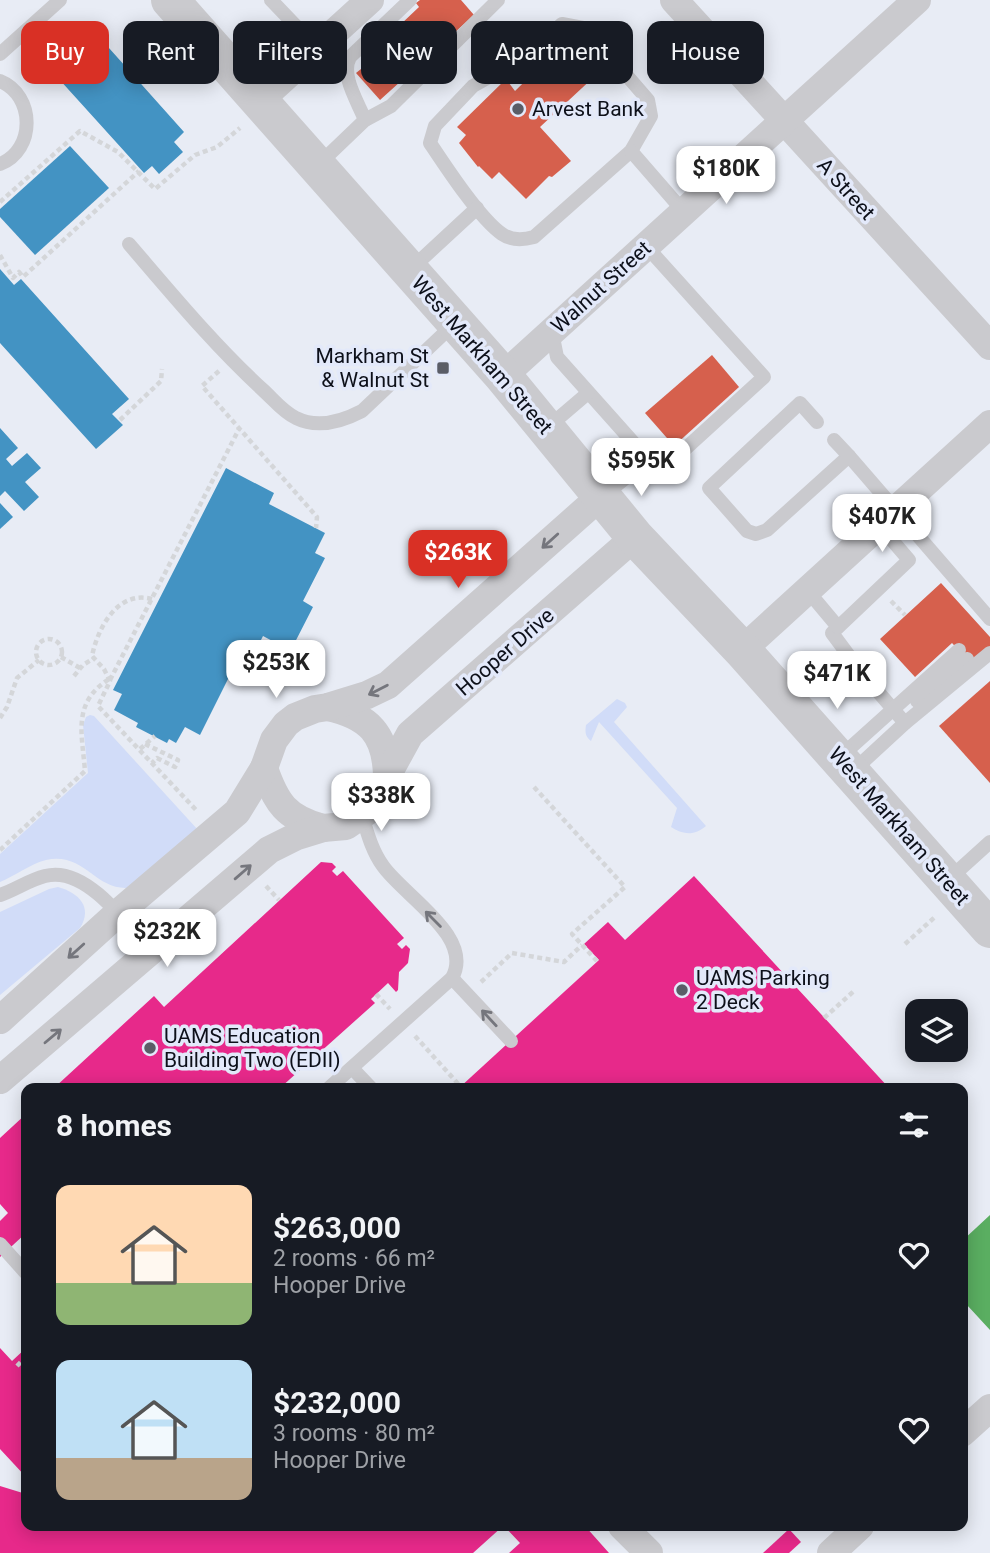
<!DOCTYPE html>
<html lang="en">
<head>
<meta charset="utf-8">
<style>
	:root { --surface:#171b24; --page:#242831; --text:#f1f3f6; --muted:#9ea1a6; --accent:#d93025 }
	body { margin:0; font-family:Roboto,sans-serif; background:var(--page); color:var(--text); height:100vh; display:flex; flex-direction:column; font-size:26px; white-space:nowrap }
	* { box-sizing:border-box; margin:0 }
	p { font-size:23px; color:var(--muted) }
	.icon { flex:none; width:38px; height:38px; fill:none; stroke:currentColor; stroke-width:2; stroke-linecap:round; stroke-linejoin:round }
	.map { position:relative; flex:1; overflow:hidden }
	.sheet { position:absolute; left:21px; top:1083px; width:947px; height:448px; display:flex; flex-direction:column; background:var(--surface); border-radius:14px; box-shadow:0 4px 18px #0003 }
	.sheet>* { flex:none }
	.guide { position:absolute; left:21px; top:21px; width:948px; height:63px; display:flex; gap:14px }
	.buttons { position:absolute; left:905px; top:999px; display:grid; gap:14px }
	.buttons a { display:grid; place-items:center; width:63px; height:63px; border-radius:14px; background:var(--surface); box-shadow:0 4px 18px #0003; font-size:35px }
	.price { position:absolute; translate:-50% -60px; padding:0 16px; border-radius:14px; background:#fff; color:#222; font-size:23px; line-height:46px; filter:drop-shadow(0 2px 4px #0008) }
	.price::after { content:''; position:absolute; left:50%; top:42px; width:21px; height:16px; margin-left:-10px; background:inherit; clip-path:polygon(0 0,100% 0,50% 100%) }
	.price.selected { background:var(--accent); color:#fff }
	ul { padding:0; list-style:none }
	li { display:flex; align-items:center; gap:21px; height:175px; padding:0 35px }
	li span { display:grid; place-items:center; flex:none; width:196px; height:140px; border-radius:14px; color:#555 }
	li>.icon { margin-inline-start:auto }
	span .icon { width:84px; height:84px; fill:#fffc; stroke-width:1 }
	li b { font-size:30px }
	h2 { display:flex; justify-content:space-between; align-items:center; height:84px; padding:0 35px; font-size:30px }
	.pill { padding:0 24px; border-radius:14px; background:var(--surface); box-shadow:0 4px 18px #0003; font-size:24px; line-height:63px }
	.pill.selected { background:var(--accent); color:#fff }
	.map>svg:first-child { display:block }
	.green { fill:#d1dcf8 }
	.shops { fill:#d6604d }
	.schools { fill:#4393c3 }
	.health { fill:#e7298a }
	.public { fill:#5aae61 }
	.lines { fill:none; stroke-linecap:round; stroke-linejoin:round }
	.path { stroke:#d4d6d9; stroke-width:4.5; stroke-dasharray:5 3.5; stroke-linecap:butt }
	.service { stroke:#cacace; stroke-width:14 }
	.minor { stroke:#cacace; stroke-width:28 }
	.secondary { stroke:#cacace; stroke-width:38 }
	.oneway { stroke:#75767d }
	.poi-dot { fill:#5a5d67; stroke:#e3e9fa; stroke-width:2.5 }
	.labels { text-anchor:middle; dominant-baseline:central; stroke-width:7; stroke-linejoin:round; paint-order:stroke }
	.poi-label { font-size:21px; fill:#0d101a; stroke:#e3e9fa; text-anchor:start }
	.street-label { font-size:21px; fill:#0d101a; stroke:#e3e9fa }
</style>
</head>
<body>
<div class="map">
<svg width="990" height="1553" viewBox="0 0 990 1553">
	<rect width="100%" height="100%" fill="#e8ecf5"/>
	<g class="green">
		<path d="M617,699L625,703L627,707L614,722L706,826C694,836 684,835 671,827L677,808L599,722L591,741C585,736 585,732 586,725Z"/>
		<path d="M90,715L94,716L198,830L127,888C94,889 84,852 46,860C30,864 15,876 0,882V854L88,773L83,725L86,717Z"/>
		<path d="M58,887C79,893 93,907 80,928L0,995V912L49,889Z"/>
	</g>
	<g class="shops">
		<polygon points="420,0 461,0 474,15 380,100 356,73 366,65 361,59 386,36 383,34 396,21 400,25 419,7 416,3"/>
		<polygon points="565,42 596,75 540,127 571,161 552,177 549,176 526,199 499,172 492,179 479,166 478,167 459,143 466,135 457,127 506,79 515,91"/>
		<polygon points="712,355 739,387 674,446 645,413"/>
		<polygon points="941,583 990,637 990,647 972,664 952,643 915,677 880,639"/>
		<polygon points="990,681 990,783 939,726"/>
	</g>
	<g class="schools">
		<polygon points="92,29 184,132 174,142 183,152 159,174 152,166 144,173 49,68"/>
		<polygon points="70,146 109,188 35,255 0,217 0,209"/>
		<polygon points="0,269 14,285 21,279 129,399 112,414 123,425 96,449 0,343"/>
		<polygon points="0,428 18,448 6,459 12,466 27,453 41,468 25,482 39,497 24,511 5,491 0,496"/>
		<polygon points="226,468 274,493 269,504 325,533 315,553 325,558 303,601 313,607 292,648 299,652 297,655 291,652 286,662 272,655 278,644 263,636 241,680 230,675 200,735 185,727 176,743 169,739 167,743 136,727 138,723 114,710 122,694 113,690"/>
		<polygon points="0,503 13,517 0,529"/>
	</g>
	<g class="health">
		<polygon points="321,862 332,863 336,867 332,871 337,876 343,871 404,938 397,944 402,949 406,945 410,949 408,963 399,972 398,990 396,992 388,983 371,999 375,1003 280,1088 277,1085 273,1088 54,1088 154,996 164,1007"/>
		<polygon points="694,876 889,1088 459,1088 599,960 584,944 608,922 625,940"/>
		<polygon points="26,1114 26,1233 0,1257 0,1221 8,1213 0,1204 0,1138"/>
		<polygon points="0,1348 12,1361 26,1348 26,1366 21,1371 26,1377 26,1477 0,1449"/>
		<polygon points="0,1486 26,1494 26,1526 503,1526 473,1553 0,1553"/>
		<polygon points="504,1526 585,1526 609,1553 509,1553 520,1543"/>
		<polygon points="789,1529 801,1542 789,1553 763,1553"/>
	</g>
	<polygon class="public" points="990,1215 990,1330 967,1305 962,1310 962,1241"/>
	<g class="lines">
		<g class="path">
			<polyline points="0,202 80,131 118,152 155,189 195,155 217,147 240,128"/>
			<polyline points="0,255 13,278 19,272 23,277 139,171"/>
			<polyline points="219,371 202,386 317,517 316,528"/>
			<polyline points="120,420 161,381 162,369"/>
			<path d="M152,599C118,590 98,627 92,656L104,669L110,681L98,706L198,812"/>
			<polyline points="891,601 905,615"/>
			<circle cx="49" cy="652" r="13"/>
			<polyline points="61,657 80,668"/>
			<polyline points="74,676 83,665 94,658"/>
			<polyline points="110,680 239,429"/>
			<polyline points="0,718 7,707 17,678 39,660"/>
			<polyline points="145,744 178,760 175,767 157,758 152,763"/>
			<polyline points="140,749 155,736"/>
			<polyline points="534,787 625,887 572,934 597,961"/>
			<path d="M0,850L85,771C82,733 72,703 109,679"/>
			<polyline points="266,886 279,900"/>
			<polyline points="905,944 936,916"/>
			<polyline points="481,982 512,953 564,962 582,945"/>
			<polyline points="376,994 390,1009"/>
			<polyline points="824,1018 854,991"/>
			<polyline points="415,1036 461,1087"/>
			<polyline points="17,1366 26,1357"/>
		</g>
		<g class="service">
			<polyline points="271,0 317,48"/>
			<path d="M562,24L583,28L590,33L648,100L651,116L631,151L534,237C523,240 512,241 502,234C480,219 446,167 430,143L435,126L473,86L496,73L511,71Z"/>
			<polyline points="0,54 60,0"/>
			<path d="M0,81C35,95 36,150 0,164"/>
			<path d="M365,120C358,102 340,75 350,57L410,0"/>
			<polyline points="631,151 684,212"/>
			<polyline points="318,165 365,120 391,106 498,0"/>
			<path d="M129,244C172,294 214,345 263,390C273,399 283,412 296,418C318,429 341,422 362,411L454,324"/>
			<polyline points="411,269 477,208"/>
			<polyline points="552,332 557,357 639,449 643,464 603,496"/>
			<polyline points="817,422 800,403 709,488 747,531 756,534 767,530 849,456 990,619"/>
			<polyline points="547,428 588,393"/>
			<polyline points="834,440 849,456"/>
			<polyline points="643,464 662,470 764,377 646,246"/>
			<polyline points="879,525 909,560 832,633 861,672 905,723"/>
			<polyline points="807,590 838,627"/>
			<polyline points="917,701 967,659"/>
			<polyline points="840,757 959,650"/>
			<polyline points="853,771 905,723 990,653"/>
			<polyline points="948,880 990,842"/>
			<path d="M0,895C15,890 29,880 45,876C86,865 127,924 150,952"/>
			<polyline points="452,978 511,1041"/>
			<polyline points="352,1068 371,1088"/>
			<path d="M329,1088L452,978C475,937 404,896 383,866C372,851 367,832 362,815"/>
			<polyline points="0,1244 26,1273"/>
		</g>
		<g class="minor">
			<polyline points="674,0 990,346"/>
			<polyline points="259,101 370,0"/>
			<polyline points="503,376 917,0"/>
			<polyline points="742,650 990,424"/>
			<path d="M328,707C369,716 386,734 387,776"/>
			<path d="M264,768C276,803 286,818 323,828"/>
			<polyline points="0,1020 117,914 237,812 264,768 274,740 286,724 295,717 315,709 328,707 367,695 388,685 601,496"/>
			<polyline points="0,1080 269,850 297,836 323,828 346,826 371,809 383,792 387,776 410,734 635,537"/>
			<polyline points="962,1433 990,1408"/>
			<polyline points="622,1526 649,1553"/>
			<polyline points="831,1553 860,1526"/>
		</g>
		<polyline class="secondary" points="170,0 503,376 635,537 742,650 990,929"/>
	</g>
	<defs><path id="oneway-shaft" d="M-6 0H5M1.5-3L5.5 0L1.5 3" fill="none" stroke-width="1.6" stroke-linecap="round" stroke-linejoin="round" transform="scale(1.75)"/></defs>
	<g class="oneway">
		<use href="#oneway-shaft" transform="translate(550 541) rotate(138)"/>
		<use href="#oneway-shaft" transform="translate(378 690) rotate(153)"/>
		<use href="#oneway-shaft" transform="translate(243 872) rotate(-41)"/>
		<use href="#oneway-shaft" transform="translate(433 919) rotate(-135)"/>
		<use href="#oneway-shaft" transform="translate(76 951) rotate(138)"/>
		<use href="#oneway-shaft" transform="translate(489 1018) rotate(-133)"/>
		<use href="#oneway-shaft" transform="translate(53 1036) rotate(-40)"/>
	</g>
	<g class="poi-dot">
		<circle cx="518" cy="109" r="7"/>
		<rect x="436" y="361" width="14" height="14" rx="3.5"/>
		<circle cx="682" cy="990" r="7"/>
		<circle cx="150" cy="1048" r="7"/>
	</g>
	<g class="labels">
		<g class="poi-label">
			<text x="532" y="109">Arvest Bank</text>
			<text x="429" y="356" text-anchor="end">Markham St<tspan x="429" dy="24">&amp; Walnut St</tspan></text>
			<text x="696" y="978">UAMS Parking<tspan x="696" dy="24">2 Deck</tspan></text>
			<text x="164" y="1036">UAMS Education<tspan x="164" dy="24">Building Two (EDII)</tspan></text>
		</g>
		<g class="street-label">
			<text transform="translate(846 189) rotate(48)">A Street</text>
			<text transform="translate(601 287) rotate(-42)">Walnut Street</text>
			<text transform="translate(482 355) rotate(49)">West Markham Street</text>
			<text transform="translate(505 652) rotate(-41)">Hooper Drive</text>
			<text transform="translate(899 826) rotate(49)">West Markham Street</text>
		</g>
	</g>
</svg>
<div class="buttons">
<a><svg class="icon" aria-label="layers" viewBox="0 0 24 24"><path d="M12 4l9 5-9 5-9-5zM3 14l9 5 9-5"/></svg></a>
</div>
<b class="price" style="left:726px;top:206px">$180K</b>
<b class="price" style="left:641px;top:498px">$595K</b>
<b class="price" style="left:882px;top:554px">$407K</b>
<b class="price selected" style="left:458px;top:590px">$263K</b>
<b class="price" style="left:276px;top:700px">$253K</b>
<b class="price" style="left:837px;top:711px">$471K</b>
<b class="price" style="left:381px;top:833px">$338K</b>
<b class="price" style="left:167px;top:969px">$232K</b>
<div class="guide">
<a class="pill selected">Buy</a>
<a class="pill">Rent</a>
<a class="pill">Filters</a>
<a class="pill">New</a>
<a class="pill">Apartment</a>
<a class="pill">House</a>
</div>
<section class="sheet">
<h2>8 homes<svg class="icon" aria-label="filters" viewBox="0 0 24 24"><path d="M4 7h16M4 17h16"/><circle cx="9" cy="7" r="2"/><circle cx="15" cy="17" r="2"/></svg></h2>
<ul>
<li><span style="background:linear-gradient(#ffd9b3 70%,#8fb573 0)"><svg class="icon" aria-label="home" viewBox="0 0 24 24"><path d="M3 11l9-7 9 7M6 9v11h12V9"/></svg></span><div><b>$263,000</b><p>2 rooms · 66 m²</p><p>Hooper Drive</p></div><svg class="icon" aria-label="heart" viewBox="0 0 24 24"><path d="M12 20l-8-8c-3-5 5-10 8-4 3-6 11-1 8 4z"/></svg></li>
<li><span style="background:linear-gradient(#bfe0f5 70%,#b9a48a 0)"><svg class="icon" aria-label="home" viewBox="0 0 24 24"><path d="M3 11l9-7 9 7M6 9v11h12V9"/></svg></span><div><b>$232,000</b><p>3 rooms · 80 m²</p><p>Hooper Drive</p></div><svg class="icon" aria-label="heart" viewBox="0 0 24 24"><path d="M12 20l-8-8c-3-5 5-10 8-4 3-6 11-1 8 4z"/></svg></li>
</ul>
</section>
</div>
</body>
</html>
